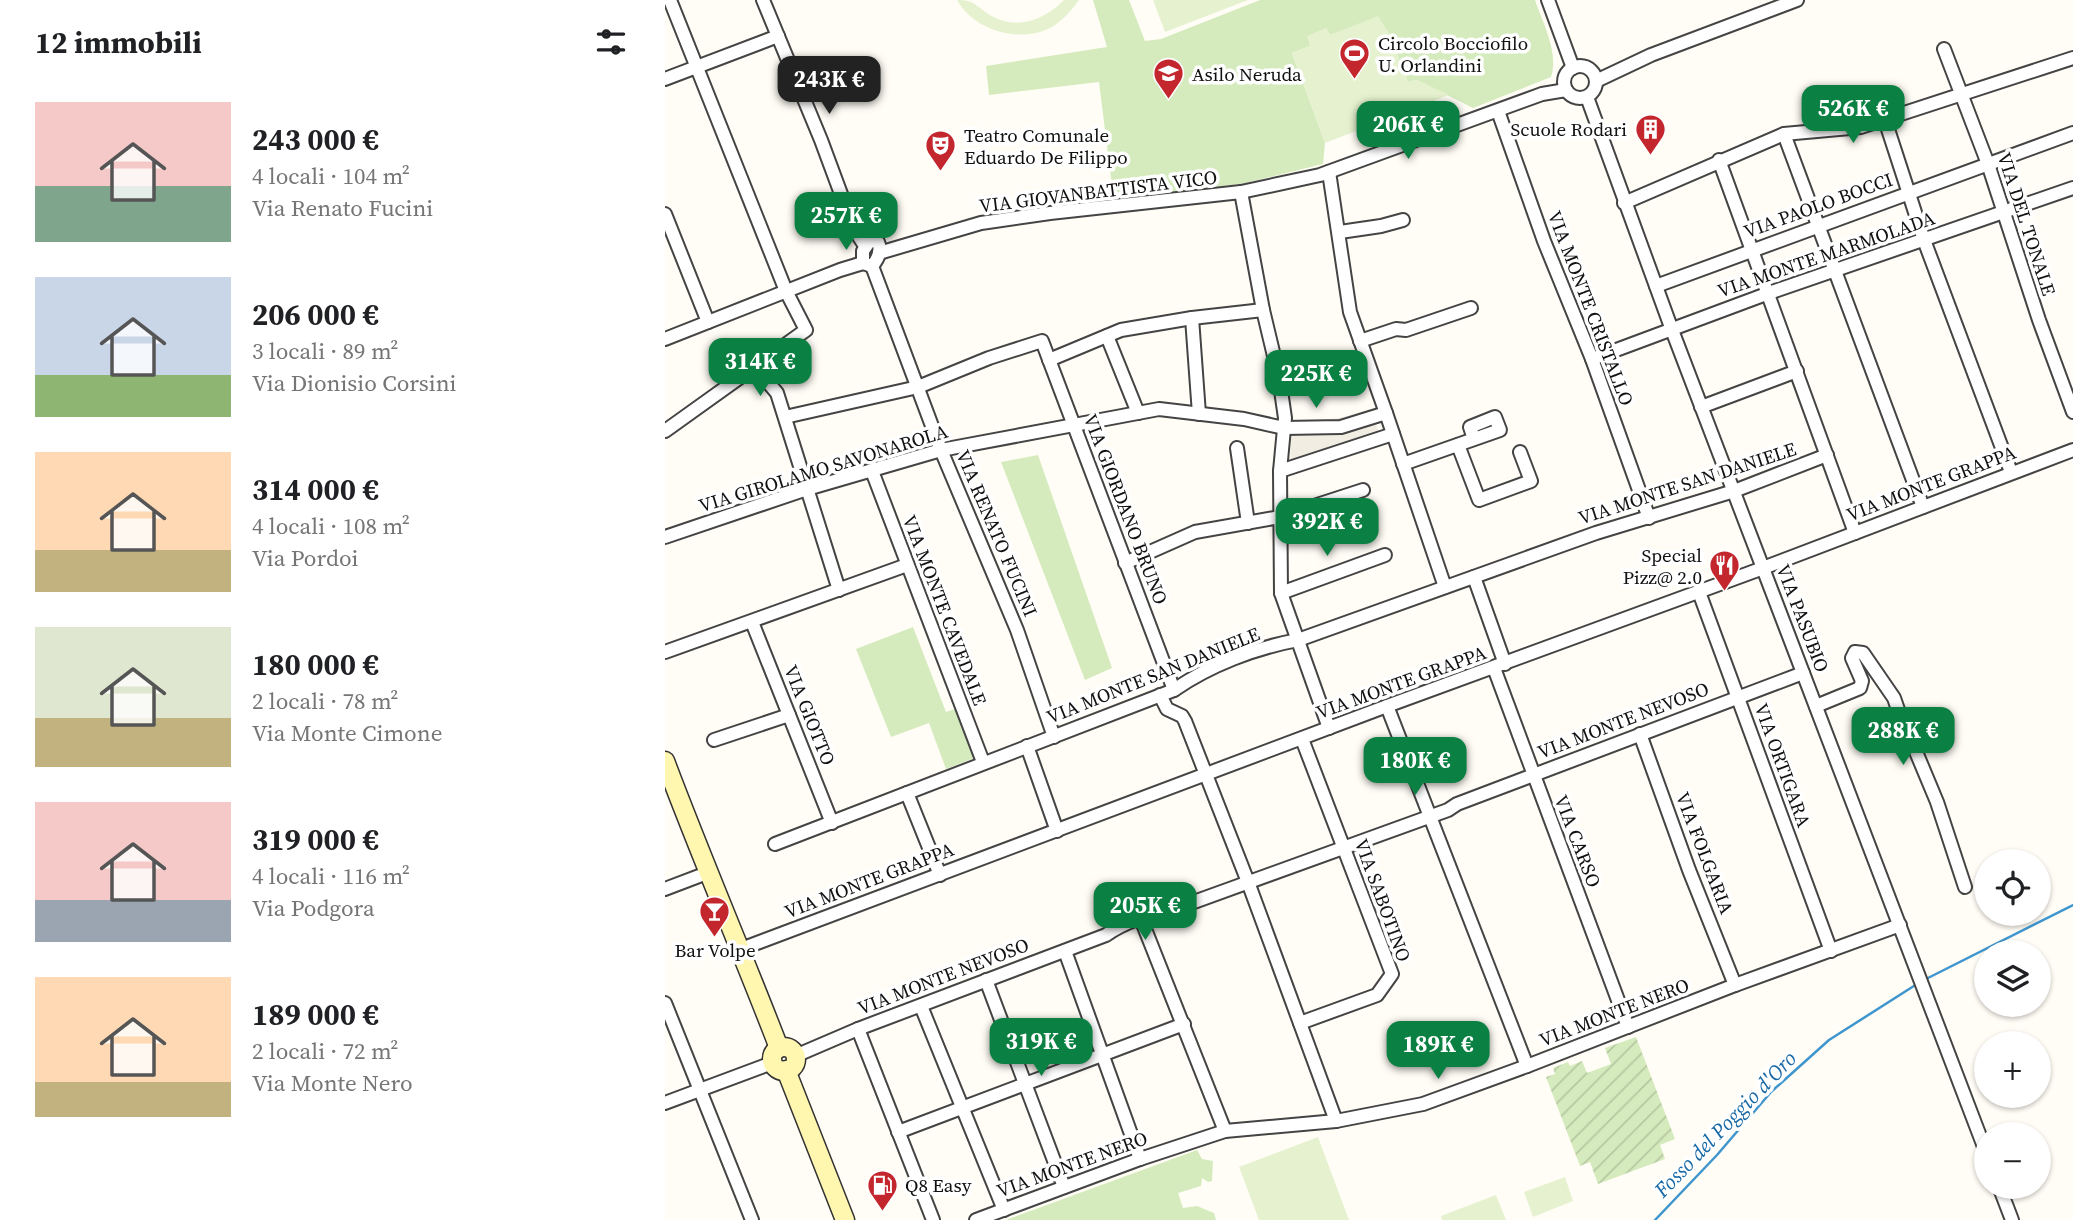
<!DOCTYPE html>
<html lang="it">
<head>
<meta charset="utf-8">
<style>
	:root { --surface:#fff; --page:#f6f6f6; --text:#202124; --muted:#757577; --accent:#0b8043 }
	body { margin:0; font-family:"Source Serif 4",serif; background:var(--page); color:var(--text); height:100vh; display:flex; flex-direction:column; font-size:26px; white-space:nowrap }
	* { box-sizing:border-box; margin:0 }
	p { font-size:23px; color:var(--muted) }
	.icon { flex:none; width:38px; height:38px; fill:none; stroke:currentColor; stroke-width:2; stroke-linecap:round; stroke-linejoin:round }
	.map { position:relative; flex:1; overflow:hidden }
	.panel { display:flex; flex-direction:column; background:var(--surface); width:665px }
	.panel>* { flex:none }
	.fabs { position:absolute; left:1309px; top:849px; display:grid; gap:14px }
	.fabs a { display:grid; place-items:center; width:77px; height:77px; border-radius:50%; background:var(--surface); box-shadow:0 2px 5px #0004; font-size:35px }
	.price { position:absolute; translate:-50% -60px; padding:0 16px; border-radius:14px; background:var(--accent); color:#fff; font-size:23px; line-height:46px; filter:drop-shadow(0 2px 4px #0008) }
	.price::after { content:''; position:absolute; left:50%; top:42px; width:21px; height:16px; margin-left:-10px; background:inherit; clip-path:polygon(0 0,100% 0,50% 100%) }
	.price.on { background:#222; color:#fff }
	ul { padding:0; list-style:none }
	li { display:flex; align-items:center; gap:21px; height:175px; padding:0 35px }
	li span { display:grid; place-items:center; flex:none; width:196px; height:140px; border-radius:0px; color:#555 }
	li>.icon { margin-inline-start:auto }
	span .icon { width:84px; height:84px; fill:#fffc; stroke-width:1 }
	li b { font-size:30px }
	h2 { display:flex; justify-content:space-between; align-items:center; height:84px; padding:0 35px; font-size:30px }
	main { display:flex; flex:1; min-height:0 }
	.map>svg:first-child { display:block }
	.grass { fill:#d5ebbd }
	.garden { fill:url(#garden-furrows) }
	.pitch { fill:#e6f2cf }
	.plaza { fill:#f1ede2 }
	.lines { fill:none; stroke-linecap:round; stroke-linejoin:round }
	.stream { stroke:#3f96cf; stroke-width:2.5 }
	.street-casing { stroke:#444; stroke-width:16 }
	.secondary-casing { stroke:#333; stroke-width:21 }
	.street { stroke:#fff; stroke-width:12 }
	.secondary { stroke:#fff6b0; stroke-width:18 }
	.labels { text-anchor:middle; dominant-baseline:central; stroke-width:7; stroke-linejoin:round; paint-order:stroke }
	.poi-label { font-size:19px; fill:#111; stroke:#fff; text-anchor:start }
	.street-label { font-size:19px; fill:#111; stroke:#fff }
	.water-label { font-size:21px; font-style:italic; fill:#1768a6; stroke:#fff }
</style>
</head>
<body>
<main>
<section class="panel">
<h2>12 immobili<svg class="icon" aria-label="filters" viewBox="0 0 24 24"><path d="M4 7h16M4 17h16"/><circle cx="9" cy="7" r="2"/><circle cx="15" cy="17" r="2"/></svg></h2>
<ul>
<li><span style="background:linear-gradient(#f6c9c9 60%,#7fa58c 0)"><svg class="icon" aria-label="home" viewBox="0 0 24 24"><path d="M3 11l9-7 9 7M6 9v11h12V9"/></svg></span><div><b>243 000 €</b><p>4 locali · 104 m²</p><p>Via Renato Fucini</p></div></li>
<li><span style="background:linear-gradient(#c9d6e8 70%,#8fb573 0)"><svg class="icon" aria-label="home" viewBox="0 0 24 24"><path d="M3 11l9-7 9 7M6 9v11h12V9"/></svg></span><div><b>206 000 €</b><p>3 locali · 89 m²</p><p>Via Dionisio Corsini</p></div></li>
<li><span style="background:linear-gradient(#ffd9b3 70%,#c2b280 0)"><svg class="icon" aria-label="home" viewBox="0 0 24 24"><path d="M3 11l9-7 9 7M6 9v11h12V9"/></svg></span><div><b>314 000 €</b><p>4 locali · 108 m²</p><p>Via Pordoi</p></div></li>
<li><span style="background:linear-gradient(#dfe7d0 65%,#c2b280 0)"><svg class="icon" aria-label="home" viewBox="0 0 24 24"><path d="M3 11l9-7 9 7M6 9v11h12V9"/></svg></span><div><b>180 000 €</b><p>2 locali · 78 m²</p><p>Via Monte Cimone</p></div></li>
<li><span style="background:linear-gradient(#f6c9c9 70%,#9aa5b1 0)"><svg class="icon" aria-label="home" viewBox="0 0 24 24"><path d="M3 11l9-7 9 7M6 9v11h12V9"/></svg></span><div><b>319 000 €</b><p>4 locali · 116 m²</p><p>Via Podgora</p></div></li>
<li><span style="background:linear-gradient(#ffd9b3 75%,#c2b280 0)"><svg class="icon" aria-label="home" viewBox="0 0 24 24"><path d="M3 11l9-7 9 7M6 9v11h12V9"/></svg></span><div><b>189 000 €</b><p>2 locali · 72 m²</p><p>Via Monte Nero</p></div></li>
</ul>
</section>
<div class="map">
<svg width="1408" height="1220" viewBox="0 0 1408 1220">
	<defs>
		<pattern id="garden-furrows" width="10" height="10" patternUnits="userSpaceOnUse" patternTransform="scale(1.75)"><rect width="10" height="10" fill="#d5ebbd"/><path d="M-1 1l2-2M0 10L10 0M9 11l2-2" fill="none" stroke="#b6c8a1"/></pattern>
	</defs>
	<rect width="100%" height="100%" fill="#fffdf5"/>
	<g class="grass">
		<path d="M428,0H464L480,41L496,39L595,0H870C878,24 894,52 886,77L808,108L752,80L743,82L724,34L713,17L665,35L661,28L645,46L627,53L660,143L658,164L576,184L452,198L446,178L434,82L324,95L321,66L442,47Z"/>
		<polygon points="373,455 447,668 420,680 336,462"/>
		<polygon points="248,627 281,712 290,709 309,758 281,769 264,723 226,737 191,649"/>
		<polygon points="532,1150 537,1159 548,1161 547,1181 543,1182 537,1178 536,1186 513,1193 518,1208 532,1206 549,1213 551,1220 341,1220"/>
	</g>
	<polygon class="garden" points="971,1037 1010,1139 995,1145 1000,1159 933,1184 925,1162 915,1166 881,1077 890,1074 888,1068 903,1062 905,1066 917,1061 922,1073 946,1064 940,1048"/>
	<g class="pitch">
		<path d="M292,0C311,0 310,6 325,15C352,31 379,20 399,0H414C407,10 398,20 387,27C356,44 309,31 292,0Z"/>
		<polygon points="488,0 583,0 500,32"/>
		<polygon points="713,16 724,34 743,82 752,80 784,95 660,143 627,53 645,46 642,36 661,28 665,35"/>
		<polygon points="653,1137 684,1220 594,1220 574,1167"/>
		<polygon points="900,1177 908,1201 868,1217 859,1192"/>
		<polygon points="831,1195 841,1220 777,1220 776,1216"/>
	</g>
	<polygon class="plaza" points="705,409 718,443 625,468 627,424 679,417"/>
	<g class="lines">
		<g class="stream">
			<polyline points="1261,979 1408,905"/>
			<polyline points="990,1220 1052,1155 1106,1092 1164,1040 1252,984"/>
		</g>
		<defs>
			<g id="street">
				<polyline points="98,0 156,140 189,229 200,246"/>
				<polyline points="883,0 908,68"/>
				<polyline points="1279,49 1323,164 1374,320 1408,412"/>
				<circle cx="915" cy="82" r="16"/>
				<polyline points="0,79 113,36"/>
				<polyline points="931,81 986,55 1132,0"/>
				<polyline points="922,97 1007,330 1321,1152"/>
				<polyline points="833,111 879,241 927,359 984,518"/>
				<polyline points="1220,120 1259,240 1346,472"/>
				<polyline points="1119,134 1258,507"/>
				<polyline points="1054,160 1190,533"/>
				<polyline points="664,172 685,312 721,413 780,587"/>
				<polyline points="576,192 598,310 614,377 620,418 615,471 616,593 664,728"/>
				<polyline points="959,203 1119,134 1196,127 1408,58"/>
				<polyline points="0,214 43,322"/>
				<polyline points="675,232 716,226 738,220"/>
				<path d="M208,241L213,242C217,251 213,259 207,266L198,263V251L204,242Z"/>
				<polyline points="214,253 316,223 385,213 576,192 655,175 877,94 901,90"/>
				<polyline points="207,266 276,450 352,630 389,737"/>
				<polyline points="991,286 1408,133"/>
				<polyline points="527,318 534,414"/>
				<polyline points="442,336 473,413"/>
				<polyline points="0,339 175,270 198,263"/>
				<polyline points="695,341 731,329 741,330 806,308"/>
				<polyline points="927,359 1104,293 1408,188"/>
				<polyline points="384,360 456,330 527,318 598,310"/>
				<polyline points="90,367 112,393 174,590"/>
				<polyline points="1036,407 1132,371"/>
				<polyline points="120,417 253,387 324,358 377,341 509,690"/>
				<polyline points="0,431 141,330 121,291 5,0"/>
				<polyline points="793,445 814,500 866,481 855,452"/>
				<polyline points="572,448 583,523"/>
				<polyline points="738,464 835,430 830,417 805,427 809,439"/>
				<polyline points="207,471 318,762"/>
				<polyline points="615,471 728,434"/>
				<polyline points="0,537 142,489 276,450 494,409 579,419 619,428 676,427 721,413"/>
				<polyline points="460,563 530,532 615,517 698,490"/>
				<polyline points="809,577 840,664"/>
				<polyline points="1034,592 1166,951"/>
				<polyline points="616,593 720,555"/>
				<polyline points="87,622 167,823"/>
				<polyline points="0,652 242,565"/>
				<polyline points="829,668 963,1027"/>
				<polyline points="495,695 502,709 517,716 520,721 583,882 671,1121"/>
				<polyline points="722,706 862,1066"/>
				<polyline points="1151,706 1195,688 1197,681 1187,658 1190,652 1198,653 1229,698 1240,730 1244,735 1272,802 1300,887"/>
				<polyline points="975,734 1024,870 1070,985"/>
				<polyline points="49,740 124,715"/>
				<polyline points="362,746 392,831"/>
				<polyline points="242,793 275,875"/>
				<path d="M110,844L509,690C545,665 590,648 633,640L931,533L1069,491L1162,455"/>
				<polyline points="0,889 42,873"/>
				<polyline points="476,919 560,1131"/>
				<polyline points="76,949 722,706 1090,571 1408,450"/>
				<polyline points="400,951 475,1159"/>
				<polyline points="321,980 399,1187"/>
				<polyline points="0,1003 87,1220"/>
				<polyline points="256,1006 339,1210"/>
				<polyline points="635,1023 712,995 727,974 637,739"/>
				<polyline points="193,1029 268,1220"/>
				<path d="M130,1056L193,1029L441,935C458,923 483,914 504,911L783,810L792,804L1138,673"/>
				<polyline points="0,1103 107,1063"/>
				<polyline points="233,1132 519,1024"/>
				<polyline points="1334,1186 1347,1220"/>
				<polyline points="311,1220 475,1159 560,1131 671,1121 758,1104 862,1066 1070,985 1235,925"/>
			</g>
			<g id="secondary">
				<path d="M0,761C36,857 77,952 114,1048"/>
				<circle cx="119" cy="1059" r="12"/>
				<polyline points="121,1070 180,1220"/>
			</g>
		</defs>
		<use href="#street" class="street-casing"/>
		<use href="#secondary" class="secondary-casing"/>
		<use href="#street" class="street"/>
		<use href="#secondary" class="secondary"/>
	</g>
	<defs>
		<symbol id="stadium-pin" viewBox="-11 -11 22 30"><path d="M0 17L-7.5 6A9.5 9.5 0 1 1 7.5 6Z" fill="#c4262e" stroke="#fff"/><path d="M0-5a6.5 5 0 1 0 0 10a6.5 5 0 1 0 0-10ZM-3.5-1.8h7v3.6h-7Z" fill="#fff"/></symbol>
		<symbol id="school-pin" viewBox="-11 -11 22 30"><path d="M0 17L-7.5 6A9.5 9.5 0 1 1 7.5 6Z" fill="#c4262e" stroke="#fff"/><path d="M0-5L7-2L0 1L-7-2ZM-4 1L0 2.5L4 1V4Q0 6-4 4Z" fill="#fff"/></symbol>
		<symbol id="building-pin" viewBox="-11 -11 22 30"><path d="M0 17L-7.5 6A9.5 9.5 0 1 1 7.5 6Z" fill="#c4262e" stroke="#fff"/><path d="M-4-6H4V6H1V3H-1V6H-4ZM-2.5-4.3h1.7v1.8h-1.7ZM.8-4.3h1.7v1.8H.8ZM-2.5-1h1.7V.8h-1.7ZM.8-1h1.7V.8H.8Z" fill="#fff"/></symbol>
		<symbol id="theatre-pin" viewBox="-11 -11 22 30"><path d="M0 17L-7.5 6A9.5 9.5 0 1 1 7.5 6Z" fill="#c4262e" stroke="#fff"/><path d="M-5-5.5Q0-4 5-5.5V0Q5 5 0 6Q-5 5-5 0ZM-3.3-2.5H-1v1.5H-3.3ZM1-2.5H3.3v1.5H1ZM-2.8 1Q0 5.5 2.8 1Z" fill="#fff"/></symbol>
		<symbol id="restaurant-pin" viewBox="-11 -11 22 30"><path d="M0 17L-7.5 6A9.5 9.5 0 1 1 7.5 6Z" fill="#c4262e" stroke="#fff"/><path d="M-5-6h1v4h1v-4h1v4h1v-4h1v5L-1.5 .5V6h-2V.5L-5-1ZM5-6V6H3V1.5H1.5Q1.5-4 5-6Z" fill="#fff"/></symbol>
		<symbol id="bar-pin" viewBox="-11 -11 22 30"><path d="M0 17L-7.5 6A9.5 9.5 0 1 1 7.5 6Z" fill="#c4262e" stroke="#fff"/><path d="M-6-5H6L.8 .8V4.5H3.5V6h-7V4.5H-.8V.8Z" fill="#fff"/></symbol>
		<symbol id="fuel-pin" viewBox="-11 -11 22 30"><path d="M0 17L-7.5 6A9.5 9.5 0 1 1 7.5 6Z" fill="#c4262e" stroke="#fff"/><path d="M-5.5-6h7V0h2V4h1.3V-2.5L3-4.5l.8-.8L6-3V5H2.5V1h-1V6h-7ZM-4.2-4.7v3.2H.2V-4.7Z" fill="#fff"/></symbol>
	</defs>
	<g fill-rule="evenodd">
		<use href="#stadium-pin" x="672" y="36" width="35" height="47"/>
		<use href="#school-pin" x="486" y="56" width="35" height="47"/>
		<use href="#building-pin" x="968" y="112" width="35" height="47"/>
		<use href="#theatre-pin" x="258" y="128" width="35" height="47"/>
		<use href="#restaurant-pin" x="1042" y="548" width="35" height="47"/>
		<use href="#bar-pin" x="32" y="894" width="35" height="47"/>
		<use href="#fuel-pin" x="200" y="1168" width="35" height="47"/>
	</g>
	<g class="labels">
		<g class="poi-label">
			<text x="713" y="43">Circolo Bocciofilo<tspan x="713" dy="22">U. Orlandini</tspan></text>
			<text x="527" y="74">Asilo Neruda</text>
			<text x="962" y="129" text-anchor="end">Scuole Rodari</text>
			<text x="299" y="135">Teatro Comunale<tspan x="299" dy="22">Eduardo De Filippo</tspan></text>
			<text x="1037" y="555" text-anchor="end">Special<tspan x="1037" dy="22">Pizz@ 2.0</tspan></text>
			<text x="50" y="950" text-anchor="middle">Bar Volpe</text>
			<text x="240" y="1185">Q8 Easy</text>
		</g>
		<g class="street-label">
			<text transform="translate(433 191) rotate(-7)">VIA GIOVANBATTISTA VICO</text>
			<text transform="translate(1153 205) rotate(-20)">VIA PAOLO BOCCI</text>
			<text transform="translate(1362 224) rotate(72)">VIA DEL TONALE</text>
			<text transform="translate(1161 254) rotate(-19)">VIA MONTE MARMOLADA</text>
			<text transform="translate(926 308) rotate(69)">VIA MONTE CRISTALLO</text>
			<text transform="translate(158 468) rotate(-17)">VIA GIROLAMO SAVONAROLA</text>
			<text transform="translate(1022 483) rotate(-18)">VIA MONTE SAN DANIELE</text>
			<text transform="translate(1266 483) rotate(-21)">VIA MONTE GRAPPA</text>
			<text transform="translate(461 509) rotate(69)">VIA GIORDANO BRUNO</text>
			<text transform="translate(332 533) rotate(67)">VIA RENATO FUCINI</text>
			<text transform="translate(280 610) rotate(69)">VIA MONTE CAVEDALE</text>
			<text transform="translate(1138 618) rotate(69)">VIA PASUBIO</text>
			<text transform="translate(488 675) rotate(-22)">VIA MONTE SAN DANIELE</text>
			<text transform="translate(736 682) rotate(-20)">VIA MONTE GRAPPA</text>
			<text transform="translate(145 715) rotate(68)">VIA GIOTTO</text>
			<text transform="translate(958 720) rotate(-21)">VIA MONTE NEVOSO</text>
			<text transform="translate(1118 765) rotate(70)">VIA ORTIGARA</text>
			<text transform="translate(913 841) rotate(69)">VIA CARSO</text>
			<text transform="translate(1040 853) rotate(69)">VIA FOLGARIA</text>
			<text transform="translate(204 880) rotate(-21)">VIA MONTE GRAPPA</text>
			<text transform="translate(718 900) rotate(70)">VIA SABOTINO</text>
			<text transform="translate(278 976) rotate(-21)">VIA MONTE NEVOSO</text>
			<text transform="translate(949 1012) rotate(-21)">VIA MONTE NERO</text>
			<text transform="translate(407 1164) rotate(-20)">VIA MONTE NERO</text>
		</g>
		<g class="water-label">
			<text transform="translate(1060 1124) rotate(-46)">Fosso del Poggio d'Oro</text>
		</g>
	</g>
</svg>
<div class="fabs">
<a><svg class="icon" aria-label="locate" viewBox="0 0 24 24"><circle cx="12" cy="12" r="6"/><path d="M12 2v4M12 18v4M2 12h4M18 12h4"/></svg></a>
<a><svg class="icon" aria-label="layers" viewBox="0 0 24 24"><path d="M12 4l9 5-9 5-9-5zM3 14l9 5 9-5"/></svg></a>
<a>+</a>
<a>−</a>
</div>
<b class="price on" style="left:164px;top:116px">243K €</b>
<b class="price" style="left:1188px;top:145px">526K €</b>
<b class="price" style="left:743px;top:161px">206K €</b>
<b class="price" style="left:181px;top:252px">257K €</b>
<b class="price" style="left:95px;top:398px">314K €</b>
<b class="price" style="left:651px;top:410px">225K €</b>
<b class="price" style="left:662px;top:558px">392K €</b>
<b class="price" style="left:1238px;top:767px">288K €</b>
<b class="price" style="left:750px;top:797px">180K €</b>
<b class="price" style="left:480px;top:942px">205K €</b>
<b class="price" style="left:376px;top:1078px">319K €</b>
<b class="price" style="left:773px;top:1081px">189K €</b>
</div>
</main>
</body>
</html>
